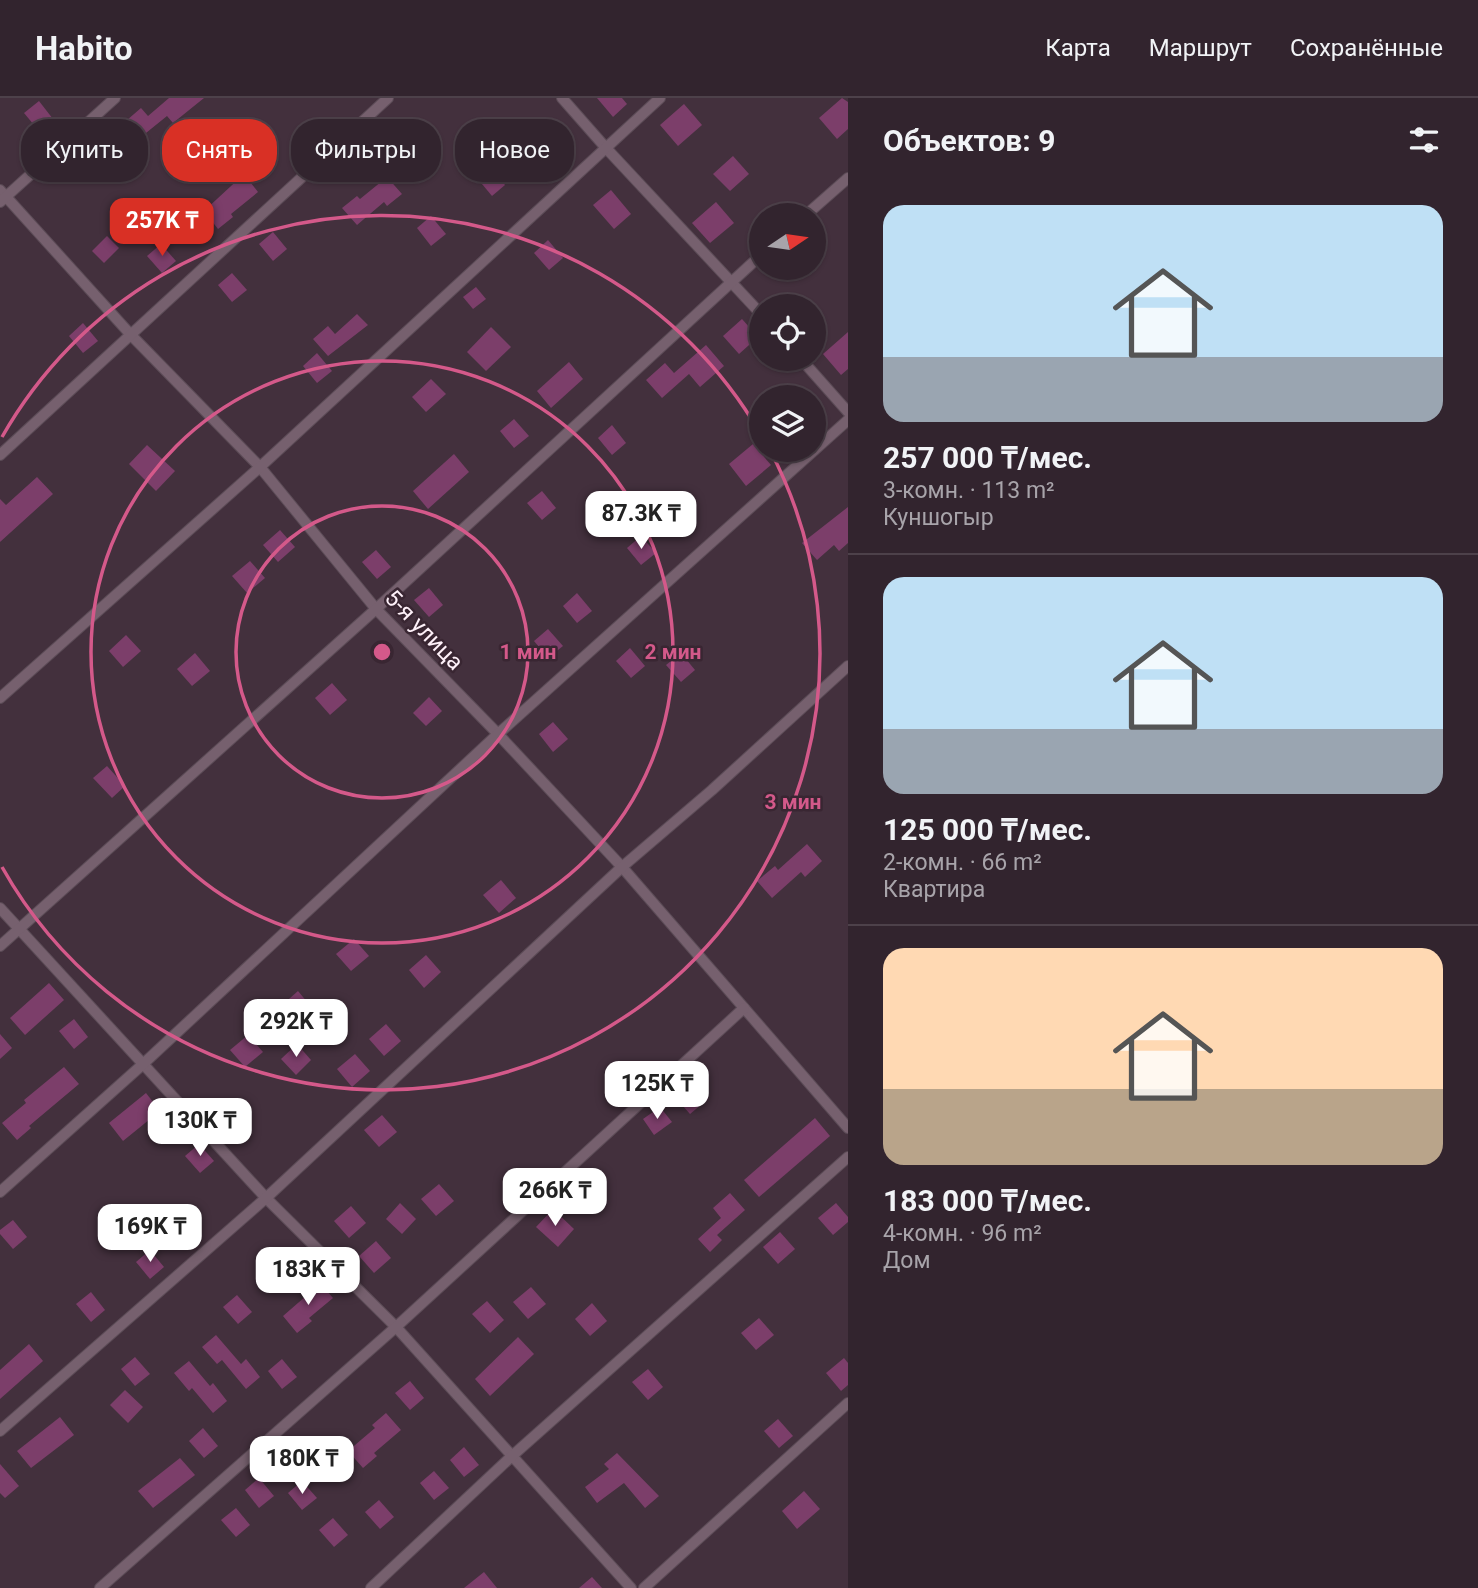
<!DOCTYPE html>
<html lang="ru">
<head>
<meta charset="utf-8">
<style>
	:root { --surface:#32242e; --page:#3d303a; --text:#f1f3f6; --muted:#a8a4aa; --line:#4d414a; --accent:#d93025 }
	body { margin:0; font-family:Roboto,sans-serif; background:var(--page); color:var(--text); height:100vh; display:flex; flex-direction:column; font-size:26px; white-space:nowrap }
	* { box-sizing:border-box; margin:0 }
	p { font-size:23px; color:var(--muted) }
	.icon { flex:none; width:38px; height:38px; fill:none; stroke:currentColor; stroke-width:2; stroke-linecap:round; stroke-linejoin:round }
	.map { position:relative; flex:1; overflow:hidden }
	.side { display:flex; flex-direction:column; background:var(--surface); width:630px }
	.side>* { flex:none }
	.hud { position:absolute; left:21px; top:21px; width:665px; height:63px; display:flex; gap:14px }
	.needle { width:46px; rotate:77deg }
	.controls { position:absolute; left:749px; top:105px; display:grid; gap:14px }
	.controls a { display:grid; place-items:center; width:77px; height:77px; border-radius:50%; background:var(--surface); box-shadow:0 2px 5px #0004,0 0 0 2px var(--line); font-size:35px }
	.price { position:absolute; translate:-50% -60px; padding:0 16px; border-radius:14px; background:#fff; color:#222; font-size:23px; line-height:46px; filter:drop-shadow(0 2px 4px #0008) }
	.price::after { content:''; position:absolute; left:50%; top:42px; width:21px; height:16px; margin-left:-10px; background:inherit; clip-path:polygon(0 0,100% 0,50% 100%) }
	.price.current { background:var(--accent); color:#fff }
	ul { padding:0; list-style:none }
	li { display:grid; align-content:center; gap:14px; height:371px; padding:0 35px }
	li+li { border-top:2px solid var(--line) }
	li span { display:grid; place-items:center; height:217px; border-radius:21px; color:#555 }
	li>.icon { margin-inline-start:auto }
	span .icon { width:126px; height:126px; fill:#fffc; stroke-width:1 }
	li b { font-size:30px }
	h2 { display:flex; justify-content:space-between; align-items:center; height:84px; padding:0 35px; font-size:30px }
	.tag { padding:0 24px; border-radius:28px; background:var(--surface); box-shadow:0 2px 5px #0004,0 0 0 2px var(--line); font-size:24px; line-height:63px }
	.tag.current { background:var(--accent); color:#fff }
	header { display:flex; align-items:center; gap:42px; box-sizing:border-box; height:98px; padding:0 35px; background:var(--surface); border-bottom:2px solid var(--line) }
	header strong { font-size:33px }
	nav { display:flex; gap:38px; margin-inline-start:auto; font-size:24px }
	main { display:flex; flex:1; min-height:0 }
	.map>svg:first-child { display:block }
	.building { fill:#7c3e6a }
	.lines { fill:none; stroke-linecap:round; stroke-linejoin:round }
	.street-casing { stroke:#5c4c57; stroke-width:12 }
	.street { stroke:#76606e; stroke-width:10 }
	.ring { fill:none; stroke:#d4598a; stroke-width:3.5 }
	.labels { text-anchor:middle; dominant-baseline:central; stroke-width:5; stroke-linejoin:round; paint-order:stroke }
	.street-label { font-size:23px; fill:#fef1f9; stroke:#392632 }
	.centre { fill:#d4598a; stroke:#392632; stroke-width:3.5 }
	.ring-label { font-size:21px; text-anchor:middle; font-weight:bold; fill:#d4598a; stroke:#392632; stroke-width:5; stroke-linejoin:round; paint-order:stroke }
</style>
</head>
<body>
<header>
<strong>Habito</strong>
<nav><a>Карта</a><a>Маршрут</a><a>Сохранённые</a></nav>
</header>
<main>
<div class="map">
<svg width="848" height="1490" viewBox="0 0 848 1490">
	<rect width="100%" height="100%" fill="#43303d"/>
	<g class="building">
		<polygon points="169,0 204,0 173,25 167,18 141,39 127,22 141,10 148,18"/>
		<polygon points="597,0 622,0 627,6 613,19"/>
		<polygon points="842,0 848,4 848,31 837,41 819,20"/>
		<polygon points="39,3 53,21 39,33 24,15"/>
		<polygon points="684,6 702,27 678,48 660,27"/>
		<polygon points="247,39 262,57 248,69 233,51"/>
		<polygon points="733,58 749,76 730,93 713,76"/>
		<polygon points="491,69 505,87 492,98 477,80"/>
		<polygon points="244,76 258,94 231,116 233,119 218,131 204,113"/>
		<polygon points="387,79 402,96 387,108 384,104 357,127 342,110 357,98 360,101"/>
		<polygon points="611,92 631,116 614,131 593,107"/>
		<polygon points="716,104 734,125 710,145 692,125"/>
		<polygon points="431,118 446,136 431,148 417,130"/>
		<polygon points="273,134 287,151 273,163 259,146"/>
		<polygon points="107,138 119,150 104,165 92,153"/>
		<polygon points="548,142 563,160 549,172 534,155"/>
		<polygon points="161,146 176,163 162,175 147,158"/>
		<polygon points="232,175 247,192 232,204 218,187"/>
		<polygon points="476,189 486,201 473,211 463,199"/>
		<polygon points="357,216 368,227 328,258 313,241 328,228 335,236"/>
		<polygon points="742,221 758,239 739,256 723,238"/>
		<polygon points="83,225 98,243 83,255 69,238"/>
		<polygon points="491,229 511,249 486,273 467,254"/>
		<polygon points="848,234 848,271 841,277 823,256"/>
		<polygon points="706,247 724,268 700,289 689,276 662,300 646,282 665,265 674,275"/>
		<polygon points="317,255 332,273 317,285 303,268"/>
		<polygon points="569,264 583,281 551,310 537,293"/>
		<polygon points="431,281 446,296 426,314 412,299"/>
		<polygon points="814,312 825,325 814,335"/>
		<polygon points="514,321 529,338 514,350 500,333"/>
		<polygon points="612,327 626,345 612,357 598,340"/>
		<polygon points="753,346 771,367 746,388 729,366"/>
		<polygon points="147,347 175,373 156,393 129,366"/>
		<polygon points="454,356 469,374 428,411 413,393"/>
		<polygon points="37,379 53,396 0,444 0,401 6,407"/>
		<polygon points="542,393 556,410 542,422 527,405"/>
		<polygon points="848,409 848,445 839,453 834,447 817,462 802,445"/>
		<polygon points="280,432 295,449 278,464 263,447"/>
		<polygon points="641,438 656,455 641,467 627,450"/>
		<polygon points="376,452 391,469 377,481 362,464"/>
		<polygon points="250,463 265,480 247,495 232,478"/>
		<polygon points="429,490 443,507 429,519 414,502"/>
		<polygon points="577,495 592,513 577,525 563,508"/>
		<polygon points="548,531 563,548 548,560 534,543"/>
		<polygon points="126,537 141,553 123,569 109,553"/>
		<polygon points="630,550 645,568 631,580 616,563"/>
		<polygon points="195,555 210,573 192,588 177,571"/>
		<polygon points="681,555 695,572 681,584 666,567"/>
		<polygon points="332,585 347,602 330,617 315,600"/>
		<polygon points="429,599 442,613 426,628 413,615"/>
		<polygon points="553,624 568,641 553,654 539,636"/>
		<polygon points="107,668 125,688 112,700 93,680"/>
		<polygon points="807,746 822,763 805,779 801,774 772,800 757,783 775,768 778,772"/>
		<polygon points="501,782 516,800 499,815 483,797"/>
		<polygon points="354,841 369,858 351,873 336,856"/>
		<polygon points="426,857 441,874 424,890 409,872"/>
		<polygon points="49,885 64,902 25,937 10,920"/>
		<polygon points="298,893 313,911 296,926 281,908"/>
		<polygon points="74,921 88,939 74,951 59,933"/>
		<polygon points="386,926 401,943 384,958 369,941"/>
		<polygon points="0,936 12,950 0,961"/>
		<polygon points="248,937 263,954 245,969 230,952"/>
		<polygon points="297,946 311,962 296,977 281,961"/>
		<polygon points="355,956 370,973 352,989 337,971"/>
		<polygon points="64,969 79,986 29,1028 31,1030 17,1042 2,1025 26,1005 24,1002"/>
		<polygon points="693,984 708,1001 690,1016 675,999"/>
		<polygon points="146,995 160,1013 123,1043 109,1025"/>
		<polygon points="660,1009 672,1024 654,1037 643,1021"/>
		<polygon points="382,1017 397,1034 379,1049 364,1032"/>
		<polygon points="815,1020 830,1038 759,1099 744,1082"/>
		<polygon points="199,1046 214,1063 200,1075 185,1058"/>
		<polygon points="439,1086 454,1103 436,1118 421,1101"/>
		<polygon points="730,1095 745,1112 717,1137 722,1142 710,1154 698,1141 721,1120 713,1110"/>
		<polygon points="400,1105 416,1121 402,1136 386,1121"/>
		<polygon points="836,1105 848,1119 848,1124 833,1137 818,1120"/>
		<polygon points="351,1108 366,1125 349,1140 334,1123"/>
		<polygon points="553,1111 574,1131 558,1149 536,1129"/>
		<polygon points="165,1116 179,1133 165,1146 150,1128"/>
		<polygon points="13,1122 27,1139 13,1151 0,1136 0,1132"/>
		<polygon points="780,1134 795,1151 778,1166 763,1149"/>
		<polygon points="376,1143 391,1160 374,1175 359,1158"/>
		<polygon points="150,1152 164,1169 150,1181 136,1164"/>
		<polygon points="318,1183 333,1200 309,1220 312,1223 297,1235 283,1218 306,1198 304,1195"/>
		<polygon points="531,1189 546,1206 528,1221 513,1204"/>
		<polygon points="91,1194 105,1212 91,1224 76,1206"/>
		<polygon points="237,1197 252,1214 238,1226 223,1209"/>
		<polygon points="487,1203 504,1222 490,1235 472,1216"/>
		<polygon points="592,1205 607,1223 590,1238 575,1221"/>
		<polygon points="759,1220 774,1237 756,1252 741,1235"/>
		<polygon points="216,1237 241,1266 246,1261 260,1279 246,1291 222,1262 217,1266 202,1249"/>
		<polygon points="518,1239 534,1256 490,1298 475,1281"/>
		<polygon points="29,1246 43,1263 0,1301 0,1272"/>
		<polygon points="135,1259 150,1276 135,1288 121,1271"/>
		<polygon points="844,1260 848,1265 848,1287 841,1293 826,1275"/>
		<polygon points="282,1261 297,1279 282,1291 268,1273"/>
		<polygon points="189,1263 210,1288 213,1285 227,1303 213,1315 192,1290 189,1293 174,1275"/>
		<polygon points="648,1271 663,1289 648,1302 632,1284"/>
		<polygon points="410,1283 424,1300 410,1312 395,1295"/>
		<polygon points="125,1292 143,1309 128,1325 110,1307"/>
		<polygon points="386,1315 401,1332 374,1355 377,1358 363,1370 348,1353 375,1330 372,1327"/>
		<polygon points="60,1319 74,1337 31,1370 17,1353"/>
		<polygon points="778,1321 793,1338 779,1350 764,1333"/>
		<polygon points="203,1330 218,1348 204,1360 189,1343"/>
		<polygon points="464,1349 479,1367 464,1379 450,1362"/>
		<polygon points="617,1355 659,1398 645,1410 624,1385 597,1405 585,1389 609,1371 604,1366"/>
		<polygon points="180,1360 195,1377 153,1410 138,1393"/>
		<polygon points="0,1366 19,1388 5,1400 0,1395"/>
		<polygon points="434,1373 449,1390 434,1402 420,1385"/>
		<polygon points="259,1380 274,1398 259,1410 245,1392"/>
		<polygon points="302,1383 317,1400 302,1412 288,1395"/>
		<polygon points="804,1393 820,1411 797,1431 782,1413"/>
		<polygon points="379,1402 394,1419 380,1431 365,1414"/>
		<polygon points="236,1410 250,1427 236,1439 221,1422"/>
		<polygon points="333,1420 348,1437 334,1449 319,1432"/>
		<polygon points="484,1474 497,1490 464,1490"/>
		<polygon points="592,1479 602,1490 579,1490"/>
	</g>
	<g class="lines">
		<defs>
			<g id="street">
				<polyline points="562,0 606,50 761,216"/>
				<polyline points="0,92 131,237 260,369 376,511 498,636 622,769 848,1030"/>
				<polyline points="0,104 115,0"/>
				<polyline points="806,117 848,80"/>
				<polyline points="801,261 848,314"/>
				<polyline points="0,357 388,0"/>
				<polyline points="0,600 260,369 660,0"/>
				<polyline points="0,810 266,1100 396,1229 631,1490"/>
				<polyline points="0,848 376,511 761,157"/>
				<polyline points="0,1094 142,967 498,636 848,322"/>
				<polyline points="0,1333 266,1100 622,769 712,692 848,568"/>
				<polyline points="100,1490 396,1229 744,910"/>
				<polyline points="371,1490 512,1358 848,1059"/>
				<polyline points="644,1490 848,1305"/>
			</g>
		</defs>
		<use href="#street" class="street-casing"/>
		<use href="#street" class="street"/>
	</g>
	<g class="ring">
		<circle cx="382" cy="554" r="146"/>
		<circle cx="382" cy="554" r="291"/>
		<path d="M2 339A437 437 0 0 1 760 335M770 352A437 437 0 0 1 2 769"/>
	</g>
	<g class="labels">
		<g class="street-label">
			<text transform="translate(424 532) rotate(46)">5-я улица</text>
		</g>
	</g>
	<circle cx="382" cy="554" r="10" class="centre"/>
	<g class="ring-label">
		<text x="528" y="561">1 мин</text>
		<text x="673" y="561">2 мин</text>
		<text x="793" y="711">3 мин</text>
	</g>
</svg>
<div class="controls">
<a><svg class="needle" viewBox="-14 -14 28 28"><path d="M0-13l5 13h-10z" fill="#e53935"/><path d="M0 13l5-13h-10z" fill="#a8a4aa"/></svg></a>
<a><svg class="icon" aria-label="locate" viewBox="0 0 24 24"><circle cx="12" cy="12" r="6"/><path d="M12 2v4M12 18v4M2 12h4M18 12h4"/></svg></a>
<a><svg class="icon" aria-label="layers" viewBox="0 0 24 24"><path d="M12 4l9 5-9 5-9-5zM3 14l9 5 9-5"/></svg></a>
</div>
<b class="price current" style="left:162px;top:160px">257K ₸</b>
<b class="price" style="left:641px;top:453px">87.3K ₸</b>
<b class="price" style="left:296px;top:961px">292K ₸</b>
<b class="price" style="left:657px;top:1023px">125K ₸</b>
<b class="price" style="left:200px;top:1060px">130K ₸</b>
<b class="price" style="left:555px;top:1130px">266K ₸</b>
<b class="price" style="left:150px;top:1166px">169K ₸</b>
<b class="price" style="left:308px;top:1209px">183K ₸</b>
<b class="price" style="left:302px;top:1398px">180K ₸</b>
<div class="hud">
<a class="tag">Купить</a>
<a class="tag current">Снять</a>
<a class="tag">Фильтры</a>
<a class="tag">Новое</a>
</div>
</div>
<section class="side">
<h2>Объектов: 9<svg class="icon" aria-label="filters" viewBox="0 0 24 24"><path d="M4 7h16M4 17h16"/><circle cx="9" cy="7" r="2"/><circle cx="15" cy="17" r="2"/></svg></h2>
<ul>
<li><span style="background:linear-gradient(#bfe0f5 70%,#9aa5b1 0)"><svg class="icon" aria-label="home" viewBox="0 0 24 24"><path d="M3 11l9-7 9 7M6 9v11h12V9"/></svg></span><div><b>257 000 ₸/мес.</b><p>3-комн. · 113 m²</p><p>Куншогыр</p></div></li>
<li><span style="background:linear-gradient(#bfe0f5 70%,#9aa5b1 0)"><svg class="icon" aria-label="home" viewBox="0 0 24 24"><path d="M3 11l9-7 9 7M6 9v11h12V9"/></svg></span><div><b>125 000 ₸/мес.</b><p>2-комн. · 66 m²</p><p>Квартира</p></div></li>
<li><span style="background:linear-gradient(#ffd9b3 65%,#b9a48a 0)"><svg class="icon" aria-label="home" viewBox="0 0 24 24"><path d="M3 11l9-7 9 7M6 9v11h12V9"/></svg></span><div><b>183 000 ₸/мес.</b><p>4-комн. · 96 m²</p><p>Дом</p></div></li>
</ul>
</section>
</main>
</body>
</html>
